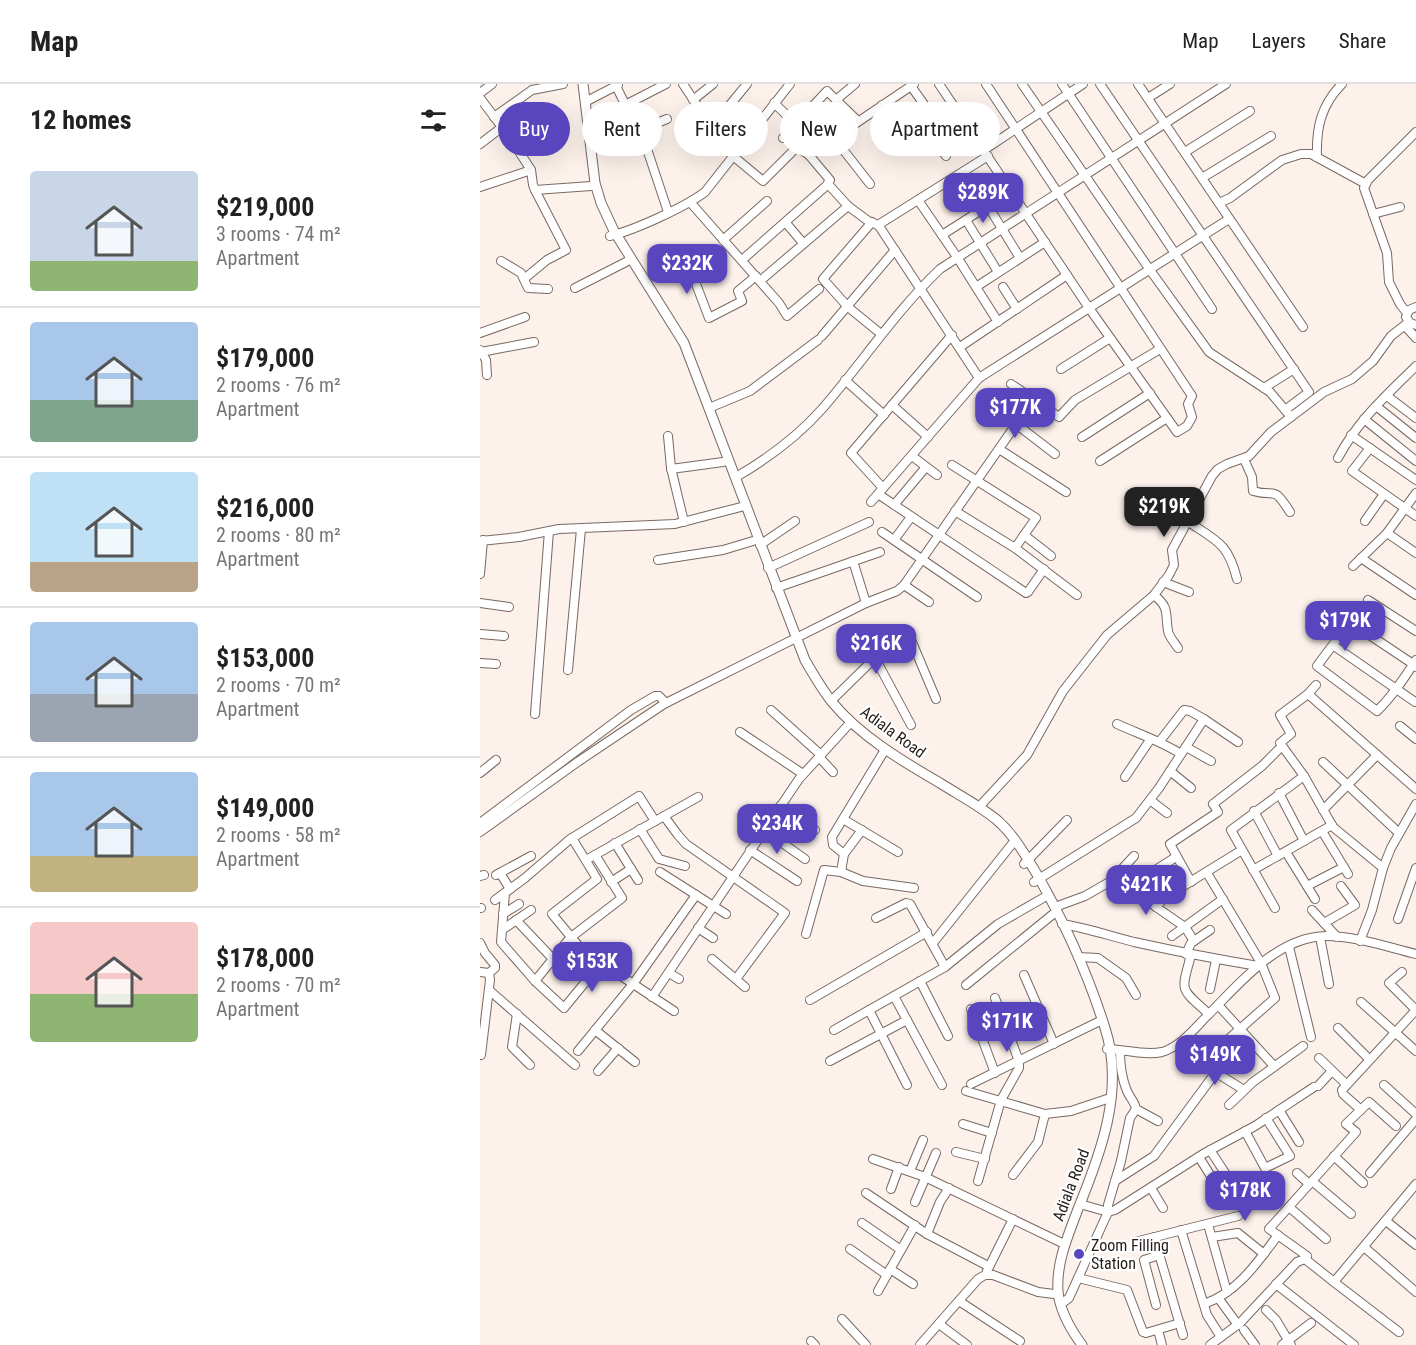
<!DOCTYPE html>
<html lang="en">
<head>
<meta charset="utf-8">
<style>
	:root { --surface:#fff; --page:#f2f2f2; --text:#222; --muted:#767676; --line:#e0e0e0; --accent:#5945bd }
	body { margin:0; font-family:"Roboto Condensed",sans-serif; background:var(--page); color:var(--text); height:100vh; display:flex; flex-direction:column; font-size:22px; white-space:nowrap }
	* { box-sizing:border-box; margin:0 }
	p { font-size:20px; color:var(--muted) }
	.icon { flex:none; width:33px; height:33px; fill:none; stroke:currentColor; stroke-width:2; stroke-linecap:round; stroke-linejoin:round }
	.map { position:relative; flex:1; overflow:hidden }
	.drawer { display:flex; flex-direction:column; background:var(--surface); width:480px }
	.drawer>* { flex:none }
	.hud { position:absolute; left:18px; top:18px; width:570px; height:54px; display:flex; gap:12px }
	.price { position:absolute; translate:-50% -51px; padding:0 14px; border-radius:12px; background:var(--accent); color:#fff; font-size:20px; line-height:39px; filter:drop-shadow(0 2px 3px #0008) }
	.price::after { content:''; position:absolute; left:50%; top:36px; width:18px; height:14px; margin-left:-9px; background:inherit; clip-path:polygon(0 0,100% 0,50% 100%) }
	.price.active { background:#222; color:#fff }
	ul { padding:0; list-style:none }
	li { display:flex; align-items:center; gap:18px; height:150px; padding:0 30px }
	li+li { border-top:2px solid var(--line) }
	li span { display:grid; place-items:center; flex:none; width:168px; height:120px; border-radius:6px; color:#555 }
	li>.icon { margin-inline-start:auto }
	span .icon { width:72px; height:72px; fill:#fffc; stroke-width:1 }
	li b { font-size:26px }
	h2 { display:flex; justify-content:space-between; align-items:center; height:72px; padding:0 30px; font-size:26px }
	.tag { padding:0 21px; border-radius:27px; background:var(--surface); box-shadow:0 6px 24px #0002; font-size:21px; line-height:54px }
	.tag.active { background:var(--accent); color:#fff }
	header { display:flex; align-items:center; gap:36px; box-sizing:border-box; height:84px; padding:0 30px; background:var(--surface); border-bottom:2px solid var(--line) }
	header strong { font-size:28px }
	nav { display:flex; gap:33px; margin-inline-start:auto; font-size:21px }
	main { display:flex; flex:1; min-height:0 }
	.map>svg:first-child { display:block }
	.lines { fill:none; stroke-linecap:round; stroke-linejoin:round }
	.minor-casing { stroke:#796960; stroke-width:10 }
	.major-casing { stroke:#796960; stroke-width:11 }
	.minor { stroke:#fff; stroke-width:8 }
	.major { stroke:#fff; stroke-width:9 }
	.poi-dot { fill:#5945bd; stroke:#fff; stroke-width:2 }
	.labels { text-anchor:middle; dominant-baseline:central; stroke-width:4.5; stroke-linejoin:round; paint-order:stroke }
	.street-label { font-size:16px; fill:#231d19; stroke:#fff }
	.poi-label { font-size:16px; fill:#231d19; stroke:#fff; text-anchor:start }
</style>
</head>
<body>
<header>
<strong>Map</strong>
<nav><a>Map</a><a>Layers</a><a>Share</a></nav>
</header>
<main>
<section class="drawer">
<h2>12 homes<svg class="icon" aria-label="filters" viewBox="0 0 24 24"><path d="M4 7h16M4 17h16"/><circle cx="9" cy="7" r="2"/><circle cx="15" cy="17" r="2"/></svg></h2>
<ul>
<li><span style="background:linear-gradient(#c9d6e8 75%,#8fb573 0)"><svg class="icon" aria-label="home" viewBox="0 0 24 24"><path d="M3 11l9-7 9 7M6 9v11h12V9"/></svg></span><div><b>$219,000</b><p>3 rooms · 74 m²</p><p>Apartment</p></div></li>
<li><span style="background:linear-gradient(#a9c7e8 65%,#7fa58c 0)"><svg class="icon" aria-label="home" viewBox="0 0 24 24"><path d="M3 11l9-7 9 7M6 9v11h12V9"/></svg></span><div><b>$179,000</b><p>2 rooms · 76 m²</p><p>Apartment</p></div></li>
<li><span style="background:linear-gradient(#bfe0f5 75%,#b9a48a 0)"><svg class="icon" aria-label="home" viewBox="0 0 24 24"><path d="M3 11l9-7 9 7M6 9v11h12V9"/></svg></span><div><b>$216,000</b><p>2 rooms · 80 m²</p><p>Apartment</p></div></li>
<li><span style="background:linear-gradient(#a9c7e8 60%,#9aa5b1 0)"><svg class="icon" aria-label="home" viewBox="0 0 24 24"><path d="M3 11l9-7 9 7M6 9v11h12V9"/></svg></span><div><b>$153,000</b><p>2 rooms · 70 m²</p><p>Apartment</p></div></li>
<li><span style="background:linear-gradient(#a9c7e8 70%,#c2b280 0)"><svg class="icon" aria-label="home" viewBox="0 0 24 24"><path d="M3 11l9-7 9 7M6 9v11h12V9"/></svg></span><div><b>$149,000</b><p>2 rooms · 58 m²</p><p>Apartment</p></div></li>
<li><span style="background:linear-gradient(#f6c9c9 60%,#8fb573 0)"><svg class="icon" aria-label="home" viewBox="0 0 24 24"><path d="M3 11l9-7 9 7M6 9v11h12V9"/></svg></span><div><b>$178,000</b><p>2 rooms · 70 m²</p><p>Apartment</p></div></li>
</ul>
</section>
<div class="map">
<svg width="936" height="1261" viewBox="0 0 936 1261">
	<rect width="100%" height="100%" fill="#fdf1eb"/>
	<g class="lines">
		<defs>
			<g id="minor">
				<polyline points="203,0 228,38 249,22 267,0"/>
				<polyline points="459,0 609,224 697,348 707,342 712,333 708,320 712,312 506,0"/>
				<polyline points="542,0 670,186 729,268 790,308 811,333"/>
				<polyline points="582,0 732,225"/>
				<polyline points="620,0 829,308 805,326"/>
				<polyline points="658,0 823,243"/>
				<polyline points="136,2 145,20 147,20 186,0"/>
				<polyline points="431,2 448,26"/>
				<polyline points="0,9 12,0"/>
				<polyline points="0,14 31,55 51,86"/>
				<polyline points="668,14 690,0"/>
				<polyline points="213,16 233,0"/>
				<polyline points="356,16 375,0"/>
				<polyline points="105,18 138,1"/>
				<polyline points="294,19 316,40"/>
				<polyline points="402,21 423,48"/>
				<polyline points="14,33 52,6 83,0"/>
				<polyline points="187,35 162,45 161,47 188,128"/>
				<polyline points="303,54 347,7 378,37"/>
				<polyline points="354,54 390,100"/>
				<polyline points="31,55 60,35"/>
				<polyline points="0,60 21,44"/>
				<polyline points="504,66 603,0"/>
				<polyline points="705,68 770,27"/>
				<polyline points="253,72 283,97 317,63 329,71 434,0"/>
				<polyline points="466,72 447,47 478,26"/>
				<path d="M837,73C836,44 841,21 862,0"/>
				<polyline points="722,94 791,52"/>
				<polyline points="348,100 368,122 391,139"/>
				<polyline points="0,103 51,86 53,101 55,106 111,102"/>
				<polyline points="438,116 477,173 518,238"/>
				<polyline points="210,118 299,219 307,232 339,205"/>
				<polyline points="739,119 750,114 802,76 821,70 831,70 886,100"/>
				<polyline points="508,122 540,174"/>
				<polyline points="893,130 920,123"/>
				<polyline points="486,136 518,188"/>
				<polyline points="306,139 323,159"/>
				<polyline points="398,141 508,72"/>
				<polyline points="462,151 531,107"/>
				<path d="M130,152C155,146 205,123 225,108L310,0"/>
				<polyline points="243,156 287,117"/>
				<polyline points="262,176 346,102 350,96 329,71"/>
				<polyline points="21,177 41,189 48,204 68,205"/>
				<polyline points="208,179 229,234 262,217 258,207 276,192"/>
				<polyline points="44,195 67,176 86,166 55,106"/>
				<polyline points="280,197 368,122"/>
				<polyline points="496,203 565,158"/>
				<polyline points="523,203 537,225"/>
				<polyline points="95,204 146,178"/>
				<polyline points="936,223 929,226 926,233 930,239 936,241"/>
				<polyline points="927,229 920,220 909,198 907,169 884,104 888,96 936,48"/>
				<polyline points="925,242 936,254"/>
				<polyline points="0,249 45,233"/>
				<polyline points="401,250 368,223 343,195 392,138 399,142 499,294"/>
				<polyline points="342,252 415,166"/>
				<polyline points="480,263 587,191"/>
				<polyline points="0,266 6,276 7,291"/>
				<polyline points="1,268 54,258"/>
				<polyline points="581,285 630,254"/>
				<polyline points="365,296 404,331"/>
				<polyline points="531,300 579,333 595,316 680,265"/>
				<polyline points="784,304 814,285"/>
				<polyline points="907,312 936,334"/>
				<polyline points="510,320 575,370"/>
				<polyline points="412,321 448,353"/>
				<polyline points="896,322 936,354"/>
				<polyline points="229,324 270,307 338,256"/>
				<polyline points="884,335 936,377"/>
				<polyline points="871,351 936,396"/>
				<polyline points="188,352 191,384 204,438"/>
				<polyline points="602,353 670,309"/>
				<polyline points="890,364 872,387 936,432"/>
				<polyline points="519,365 586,408"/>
				<polyline points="432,372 457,391"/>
				<path d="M858,374C878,336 906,312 936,282"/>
				<path d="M764,375L772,393L773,407C797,414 792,400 810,428"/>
				<polyline points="620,377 687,334"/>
				<polyline points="472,381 556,434 535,464"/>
				<polyline points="191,385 243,378"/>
				<path d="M256,393C287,375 318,352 342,325C382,279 415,228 460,185L746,0"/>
				<polyline points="403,404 371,369 472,251"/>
				<polyline points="398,410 546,509 548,508 564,485"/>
				<polyline points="391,418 499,294 749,135"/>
				<polyline points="414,421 446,383"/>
				<polyline points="475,427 535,464 597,511"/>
				<path d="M707,437C737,457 748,459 757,495"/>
				<polyline points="885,437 904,410"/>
				<polyline points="402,448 497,513"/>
				<polyline points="907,449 936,469"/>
				<polyline points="544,451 571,472"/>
				<polyline points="414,456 431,433"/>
				<polyline points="0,457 39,453 79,445 195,440 261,423"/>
				<polyline points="280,461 315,437"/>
				<polyline points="881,474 936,511"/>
				<polyline points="178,476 243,466 273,457"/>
				<polyline points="373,477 386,519"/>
				<polyline points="873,482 907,449 936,409"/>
				<polyline points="288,484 389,438"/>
				<polyline points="0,490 3,456"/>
				<polyline points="683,498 709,508"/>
				<polyline points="424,501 449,518"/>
				<polyline points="296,504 400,468"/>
				<path d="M674,511C690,524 685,529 688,547C689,553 695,559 698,564"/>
				<polyline points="888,516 936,547"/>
				<polyline points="0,519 29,523"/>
				<polyline points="0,550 24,552"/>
				<polyline points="854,562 935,618"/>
				<polyline points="395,574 431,641"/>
				<path d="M936,576C925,593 912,613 897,627L837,582L870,538L933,580L936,583"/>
				<polyline points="0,579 16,580"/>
				<polyline points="88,586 101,445"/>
				<polyline points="836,601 828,610 800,631 811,650 800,659 824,692 853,743 903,784"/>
				<polyline points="828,610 936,705"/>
				<polyline points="351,617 398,571 429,551 456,615"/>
				<polyline points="291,626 341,671"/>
				<polyline points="55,630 69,447"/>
				<path d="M637,640C659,650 681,657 701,670"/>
				<polyline points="920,642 936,655"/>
				<polyline points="260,648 323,690"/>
				<polyline points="680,657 704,626 710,627 724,635"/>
				<polyline points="706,663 731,677"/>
				<polyline points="339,673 353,688"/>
				<polyline points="843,678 919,749"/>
				<polyline points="690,687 711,704"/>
				<polyline points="0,689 16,676"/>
				<polyline points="645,693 670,656"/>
				<polyline points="799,709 824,757"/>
				<polyline points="670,716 687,729"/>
				<polyline points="300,722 335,746"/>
				<polyline points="499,723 547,671 583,607 627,551 674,511 689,491 694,481 692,466 732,392 738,385 747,380 769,372 791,348 844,308 872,295 893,277 911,252 929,238"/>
				<polyline points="843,726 897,671"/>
				<polyline points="774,727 798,772"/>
				<polyline points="184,732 198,751 206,760 305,829 256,895"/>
				<polyline points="363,735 418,768"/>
				<polyline points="0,739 151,626 175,612 179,612 186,619"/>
				<polyline points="160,745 179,775 205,782"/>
				<polyline points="284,746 325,775"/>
				<polyline points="842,747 868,790"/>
				<polyline points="0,748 99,677 184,620 386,519 417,507 424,501 553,316"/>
				<polyline points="92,754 117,795 72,830 102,866 194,927"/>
				<polyline points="135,759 158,796"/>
				<polyline points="270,766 317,797"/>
				<polyline points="806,768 835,815"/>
				<polyline points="364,770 353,761 352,753 403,669"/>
				<polyline points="106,776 218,713"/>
				<polyline points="544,780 587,736"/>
				<polyline points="773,786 852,741"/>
				<polyline points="180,788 246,830"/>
				<polyline points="361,788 364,770 382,746"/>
				<polyline points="20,789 30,805"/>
				<polyline points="727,789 781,879 795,914 735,967"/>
				<polyline points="637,790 676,823 705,843 714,857"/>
				<polyline points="16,791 51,772"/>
				<polyline points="0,792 4,791"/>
				<polyline points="131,798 151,785"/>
				<polyline points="554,798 656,734 679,704 724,635 758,658"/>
				<polyline points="711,798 690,760 738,728 733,720 782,682 802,662"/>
				<polyline points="827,802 864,783"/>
				<polyline points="654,804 666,792 696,773"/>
				<polyline points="25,809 21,858 55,897 84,924 121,879"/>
				<polyline points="15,816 45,794 89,756 159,712 175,737"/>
				<polyline points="575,823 605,812 631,797 654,772"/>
				<polyline points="676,823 684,814 762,766"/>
				<polyline points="0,824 1,824"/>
				<polyline points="795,824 751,746 824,692"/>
				<polyline points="832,826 857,853"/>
				<polyline points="23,830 39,820"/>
				<polyline points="396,834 426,819 430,820 465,883"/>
				<polyline points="918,835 936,784"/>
				<polyline points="36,836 73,875"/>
				<polyline points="844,839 875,821 861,802"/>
				<path d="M582,840C607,844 630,852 654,858C695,867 736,875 778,882"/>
				<polyline points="218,844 233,854"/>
				<polyline points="22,846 51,826"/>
				<polyline points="326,850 344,786 361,788 383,797 434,804"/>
				<polyline points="692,852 743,815"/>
				<polyline points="840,853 849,900"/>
				<polyline points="880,857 892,826 903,784 911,764 936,720"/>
				<polyline points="0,859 5,869 15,881 15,884 9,889"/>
				<polyline points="453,859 532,760"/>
				<polyline points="809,863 831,953"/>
				<polyline points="706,870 711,859 730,846"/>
				<path d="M711,871C701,909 699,903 729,930"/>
				<polyline points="598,873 618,874 646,894 656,911"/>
				<polyline points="232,875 265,903"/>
				<polyline points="0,888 9,889"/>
				<polyline points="922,888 909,899 936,926"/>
				<polyline points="189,889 199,895"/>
				<polyline points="544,891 574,960"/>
				<polyline points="55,897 90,854 142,814 115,771"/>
				<polyline points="440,897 468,952"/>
				<polyline points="486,901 572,831"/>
				<polyline points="730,905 736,876"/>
				<polyline points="9,906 95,981"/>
				<polyline points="414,912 462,1001"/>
				<polyline points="172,913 319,695 371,638"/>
				<polyline points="330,916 447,848"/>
				<polyline points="881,918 936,967"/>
				<polyline points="738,921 794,982"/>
				<polyline points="491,925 515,989"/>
				<polyline points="389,926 427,1001"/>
				<polyline points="37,930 32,963 50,981"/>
				<polyline points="858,944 889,975"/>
				<polyline points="115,946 155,978"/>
				<polyline points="354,946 465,883 518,840 563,814"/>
				<path d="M627,965C644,965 664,972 682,968C700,963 715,944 728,931C760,899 797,853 846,852C876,852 907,863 936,870"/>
				<polyline points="98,967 153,900 216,811"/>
				<path d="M640,967C640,980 642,995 647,1007C650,1014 655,1018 656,1025L678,1037"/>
				<polyline points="1,971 10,896 9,889"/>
				<polyline points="839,974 866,1000"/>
				<polyline points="350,977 427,936"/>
				<polyline points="719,978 764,1006"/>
				<polyline points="118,987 138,964"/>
				<polyline points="491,1000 618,938"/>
				<polyline points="904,1001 936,1030"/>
				<polyline points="838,1002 852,987"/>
				<polyline points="486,1007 565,1030 591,1027 627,1015"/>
				<polyline points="749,1021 773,998 823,962"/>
				<polyline points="799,1026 819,1058"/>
				<polyline points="881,1026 863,1010 862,1006 936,926"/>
				<polyline points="483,1040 512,1049"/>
				<polyline points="765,1047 785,1084 810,1072 786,1034"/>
				<polyline points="730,1066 747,1092"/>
				<polyline points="476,1068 505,1075"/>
				<polyline points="854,1072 883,1099"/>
				<polyline points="719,1073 732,1094 738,1112"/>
				<polyline points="393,1075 445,1093 580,1158"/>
				<polyline points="430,1087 443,1056"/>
				<polyline points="817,1089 829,1100"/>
				<polyline points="890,1089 936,1035"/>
				<polyline points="533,1091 558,1058 565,1030"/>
				<polyline points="498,1097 521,1016 539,984 539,977 515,914"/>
				<polyline points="635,1097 674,1072 736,988"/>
				<polyline points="832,1097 871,1130"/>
				<polyline points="671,1104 683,1124"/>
				<polyline points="411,1105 419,1083"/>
				<polyline points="386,1109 447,1150 508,1182"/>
				<polyline points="435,1118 456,1069"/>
				<polyline points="600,1120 628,1128 635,1126 723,1070 775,1042 834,1003"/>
				<polyline points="809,1123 846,1155"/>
				<polyline points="906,1137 936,1161"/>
				<polyline points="382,1139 421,1166"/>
				<polyline points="729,1144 747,1208"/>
				<polyline points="701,1146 727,1231 741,1253"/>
				<polyline points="447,1150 460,1118 469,1104"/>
				<polyline points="674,1153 703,1251"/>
				<polyline points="732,1153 758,1149 784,1170"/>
				<polyline points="655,1158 758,1132"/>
				<polyline points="884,1163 936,1208"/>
				<polyline points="370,1165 407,1191"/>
				<polyline points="827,1172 789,1145 876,1048 866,1040 889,1018 916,1042"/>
				<polyline points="410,1185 433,1200"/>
				<polyline points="507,1187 533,1135"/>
				<polyline points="598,1194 647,1206 663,1248 666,1249 700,1239"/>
				<polyline points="854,1198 919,1248"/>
				<polyline points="796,1200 874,1261"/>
				<polyline points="398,1207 435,1141"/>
				<polyline points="739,1215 758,1241"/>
				<polyline points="479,1217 540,1257"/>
				<polyline points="581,1220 589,1214 628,1128 628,1121 641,1077 650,1034 656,1025"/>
				<path d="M724,1220C757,1209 778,1178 798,1151"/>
				<polyline points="676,1221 664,1176 679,1171"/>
				<polyline points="786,1226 796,1236 811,1261"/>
				<polyline points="362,1235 386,1261"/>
				<polyline points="459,1240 487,1261"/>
				<polyline points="678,1246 682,1261"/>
				<polyline points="764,1246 775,1261"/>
				<polyline points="331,1257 335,1261"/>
				<polyline points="440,1261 498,1195 505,1191 513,1191 558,1208 574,1210"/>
				<polyline points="730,1261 760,1239 817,1178 825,1175 854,1198 936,1100"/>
				<polyline points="802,1261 831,1239"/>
			</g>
			<path id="major" d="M103,0L115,99L121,119L134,147L204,259L325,576C333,590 341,604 352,618C380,652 422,677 460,699C479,711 500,722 517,736C533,750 544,769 555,787C584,837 608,890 625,944C645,1005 621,1069 598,1125C588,1152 576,1178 578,1208C580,1227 591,1246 602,1261"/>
		</defs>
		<use href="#minor" class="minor-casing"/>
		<use href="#major" class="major-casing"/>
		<use href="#minor" class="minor"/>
		<use href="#major" class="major"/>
	</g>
	<circle class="poi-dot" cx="599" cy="1170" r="6"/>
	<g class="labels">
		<g class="street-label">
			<text transform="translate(413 648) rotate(36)">Adiala Road</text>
			<text transform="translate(591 1101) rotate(-69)">Adiala Road</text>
		</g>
		<g class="poi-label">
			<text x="611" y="1161">Zoom Filling<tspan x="611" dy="18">Station</tspan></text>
		</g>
	</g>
</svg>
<b class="price" style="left:503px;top:140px">$289K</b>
<b class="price" style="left:207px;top:211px">$232K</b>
<b class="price" style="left:535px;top:355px">$177K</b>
<b class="price active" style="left:684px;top:454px">$219K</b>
<b class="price" style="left:865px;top:568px">$179K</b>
<b class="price" style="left:396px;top:591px">$216K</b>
<b class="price" style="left:297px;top:771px">$234K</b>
<b class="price" style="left:666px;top:832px">$421K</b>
<b class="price" style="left:112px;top:909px">$153K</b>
<b class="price" style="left:527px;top:969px">$171K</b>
<b class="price" style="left:735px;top:1002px">$149K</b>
<b class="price" style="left:765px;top:1138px">$178K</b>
<div class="hud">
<a class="tag active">Buy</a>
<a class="tag">Rent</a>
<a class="tag">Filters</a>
<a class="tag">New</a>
<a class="tag">Apartment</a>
</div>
</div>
</main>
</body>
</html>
